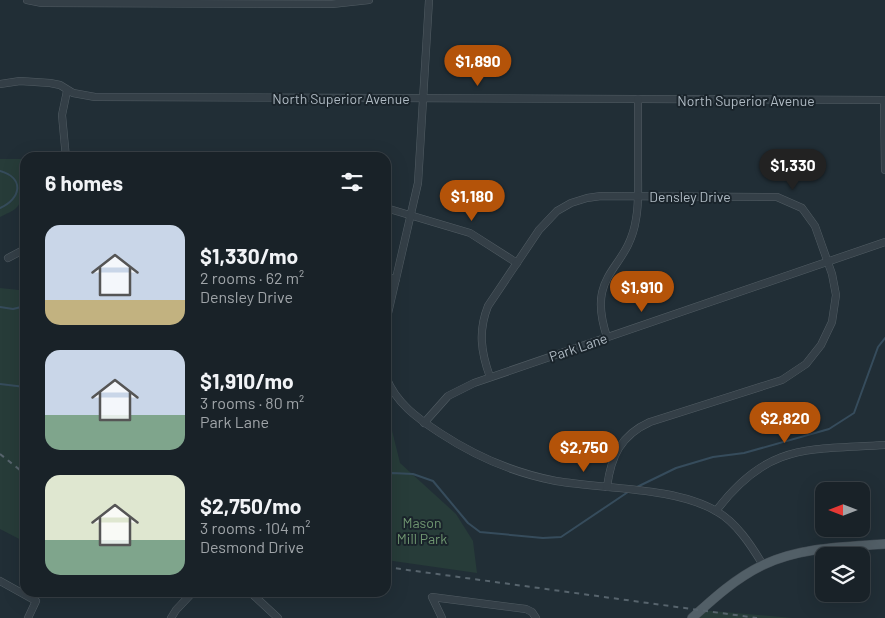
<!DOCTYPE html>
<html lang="en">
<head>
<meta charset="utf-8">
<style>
	:root { --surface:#192228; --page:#222a30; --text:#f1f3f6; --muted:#9fa4a8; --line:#373f45; --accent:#b45309 }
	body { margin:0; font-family:Barlow,sans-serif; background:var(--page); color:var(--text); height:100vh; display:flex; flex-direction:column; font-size:19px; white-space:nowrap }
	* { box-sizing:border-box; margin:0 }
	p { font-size:16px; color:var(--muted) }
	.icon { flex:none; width:28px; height:28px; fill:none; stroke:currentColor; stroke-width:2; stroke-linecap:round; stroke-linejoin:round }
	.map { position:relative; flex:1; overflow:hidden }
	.sheet { position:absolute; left:20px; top:152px; width:371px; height:445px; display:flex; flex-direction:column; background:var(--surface); border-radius:15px; box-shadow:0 5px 20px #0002,0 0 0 1px var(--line) }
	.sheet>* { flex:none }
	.needle { width:32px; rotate:270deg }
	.fabs { position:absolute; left:815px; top:482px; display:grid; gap:10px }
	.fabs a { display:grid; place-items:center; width:55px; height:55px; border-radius:10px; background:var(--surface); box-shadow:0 5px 20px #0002,0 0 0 1px var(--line); font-size:25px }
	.price { position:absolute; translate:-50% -42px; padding:0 11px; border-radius:18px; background:var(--accent); color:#fff; font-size:16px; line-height:32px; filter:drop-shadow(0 1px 2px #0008) }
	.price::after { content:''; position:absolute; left:50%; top:30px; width:15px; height:11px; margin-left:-8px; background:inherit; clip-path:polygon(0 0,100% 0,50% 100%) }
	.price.selected { background:#222; color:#fff }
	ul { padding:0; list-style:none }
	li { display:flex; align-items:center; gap:15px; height:125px; padding:0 25px }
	li span { display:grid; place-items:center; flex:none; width:140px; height:100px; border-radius:15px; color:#555 }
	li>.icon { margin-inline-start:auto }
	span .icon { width:60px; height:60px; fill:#fffc; stroke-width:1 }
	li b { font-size:21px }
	h2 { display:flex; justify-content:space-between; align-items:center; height:60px; padding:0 25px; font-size:21px }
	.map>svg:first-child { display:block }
	.green { fill:#273c39 }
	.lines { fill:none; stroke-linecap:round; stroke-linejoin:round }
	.stream { stroke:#364c5c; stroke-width:2 }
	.minor-casing { stroke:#525d64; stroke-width:8 }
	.major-casing { stroke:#414b53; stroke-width:10 }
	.minor { stroke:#343f47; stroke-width:7 }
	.major { stroke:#525f67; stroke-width:9 }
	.rail { stroke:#57646d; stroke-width:2; stroke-dasharray:5 5; stroke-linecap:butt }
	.labels { text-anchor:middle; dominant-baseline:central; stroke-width:4; stroke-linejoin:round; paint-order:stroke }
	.street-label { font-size:14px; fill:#afbac3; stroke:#1a242b }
	.park-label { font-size:14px; fill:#709771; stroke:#1a242b }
</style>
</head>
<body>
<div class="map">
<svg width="885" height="618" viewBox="0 0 885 618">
	<rect width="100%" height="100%" fill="#212e36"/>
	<g class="green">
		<path d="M0,159H21C29,171 28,196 17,207C13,212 5,214 0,217Z"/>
		<polygon points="25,286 25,542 0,529 0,288 19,290"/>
		<polygon points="386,406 400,463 456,514 473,541 477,573 386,560"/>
		<polygon points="701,610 793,618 692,618"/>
	</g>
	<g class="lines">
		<g class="stream">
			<path d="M0,171C25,178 21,199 0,208"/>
			<polyline points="0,307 13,309 25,306"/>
			<polyline points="0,384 25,387"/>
			<polyline points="386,475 392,473 413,474 433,481 468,523 480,532 543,538 561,537 628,492"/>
			<polyline points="637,487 676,468 713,457 744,453 829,429 854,413 878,347 885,338"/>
		</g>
		<defs>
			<g id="minor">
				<polyline points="27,0 42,3 332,4 369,0"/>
				<polyline points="0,84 20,81 50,83 60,85 73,93 95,97 885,100"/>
				<polyline points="884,100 885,170"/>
				<polyline points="66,158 62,115 67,91"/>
				<polyline points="386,208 470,233 517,263"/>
				<polyline points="8,258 25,249"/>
				<polyline points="386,277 396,279"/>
				<polyline points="386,322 418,183 429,0"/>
				<path d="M607,337C585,271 628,272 636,219C639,204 638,188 638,173C638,148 638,124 638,99"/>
				<path d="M386,377C396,403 417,418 440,433C475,456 514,473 556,481C603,489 675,487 716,511C736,522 751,545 763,565"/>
				<path d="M490,377C481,352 478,331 488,306L539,230L557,211L571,203L587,198L601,196L777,197L802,208L815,226L832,274L836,295L832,322L821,345L806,364L782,380L650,422C621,435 611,456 607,487"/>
				<polyline points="424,423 448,396 474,383 885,242"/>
				<path d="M716,511C768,442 808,450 885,445"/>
				<polyline points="0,581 36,601 28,618"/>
				<polyline points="250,592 278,618"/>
				<polyline points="171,618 176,610 193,592"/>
				<polyline points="442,618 432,597 526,609 532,612 536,618"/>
			</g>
			<path id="major" d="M692,618C714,598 736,578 763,565C801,547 844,547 885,544"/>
		</defs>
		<use href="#minor" class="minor-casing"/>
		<use href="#major" class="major-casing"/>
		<use href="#minor" class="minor"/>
		<use href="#major" class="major"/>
		<g class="rail">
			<polyline points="0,454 25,474"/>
			<polyline points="386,567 757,618"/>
		</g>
	</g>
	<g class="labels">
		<g class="street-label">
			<text x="341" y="98">North Superior Avenue</text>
			<text x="746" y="100">North Superior Avenue</text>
			<text x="690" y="196">Densley Drive</text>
			<text transform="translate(578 347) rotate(-19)">Park Lane</text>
		</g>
		<g class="park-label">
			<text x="422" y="522">Mason<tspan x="422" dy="16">Mill Park</tspan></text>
		</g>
	</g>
</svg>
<div class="fabs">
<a><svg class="needle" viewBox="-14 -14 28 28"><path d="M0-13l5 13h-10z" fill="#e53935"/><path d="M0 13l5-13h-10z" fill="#9fa4a8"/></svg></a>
<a><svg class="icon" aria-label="layers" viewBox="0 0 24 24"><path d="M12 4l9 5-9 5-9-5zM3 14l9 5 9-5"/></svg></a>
</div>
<b class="price" style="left:478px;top:87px">$1,890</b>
<b class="price selected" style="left:793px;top:191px">$1,330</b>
<b class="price" style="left:472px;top:222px">$1,180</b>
<b class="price" style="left:642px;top:313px">$1,910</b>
<b class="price" style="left:785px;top:444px">$2,820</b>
<b class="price" style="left:584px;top:473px">$2,750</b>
<section class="sheet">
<h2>6 homes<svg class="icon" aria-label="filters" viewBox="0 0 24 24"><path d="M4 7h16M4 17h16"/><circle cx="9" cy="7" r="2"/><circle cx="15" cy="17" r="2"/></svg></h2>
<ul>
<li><span style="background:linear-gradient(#c9d6e8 75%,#c2b280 0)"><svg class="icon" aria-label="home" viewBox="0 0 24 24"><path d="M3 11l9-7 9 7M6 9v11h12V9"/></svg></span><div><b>$1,330/mo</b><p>2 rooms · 62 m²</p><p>Densley Drive</p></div></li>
<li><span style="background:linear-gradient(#c9d6e8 65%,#7fa58c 0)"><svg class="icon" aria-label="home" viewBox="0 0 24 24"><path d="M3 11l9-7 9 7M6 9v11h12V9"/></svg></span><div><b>$1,910/mo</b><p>3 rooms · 80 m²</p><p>Park Lane</p></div></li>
<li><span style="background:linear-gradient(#dfe7d0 65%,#7fa58c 0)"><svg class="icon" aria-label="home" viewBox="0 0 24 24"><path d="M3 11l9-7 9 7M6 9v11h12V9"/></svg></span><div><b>$2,750/mo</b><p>3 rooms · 104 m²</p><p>Desmond Drive</p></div></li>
</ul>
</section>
</div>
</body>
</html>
